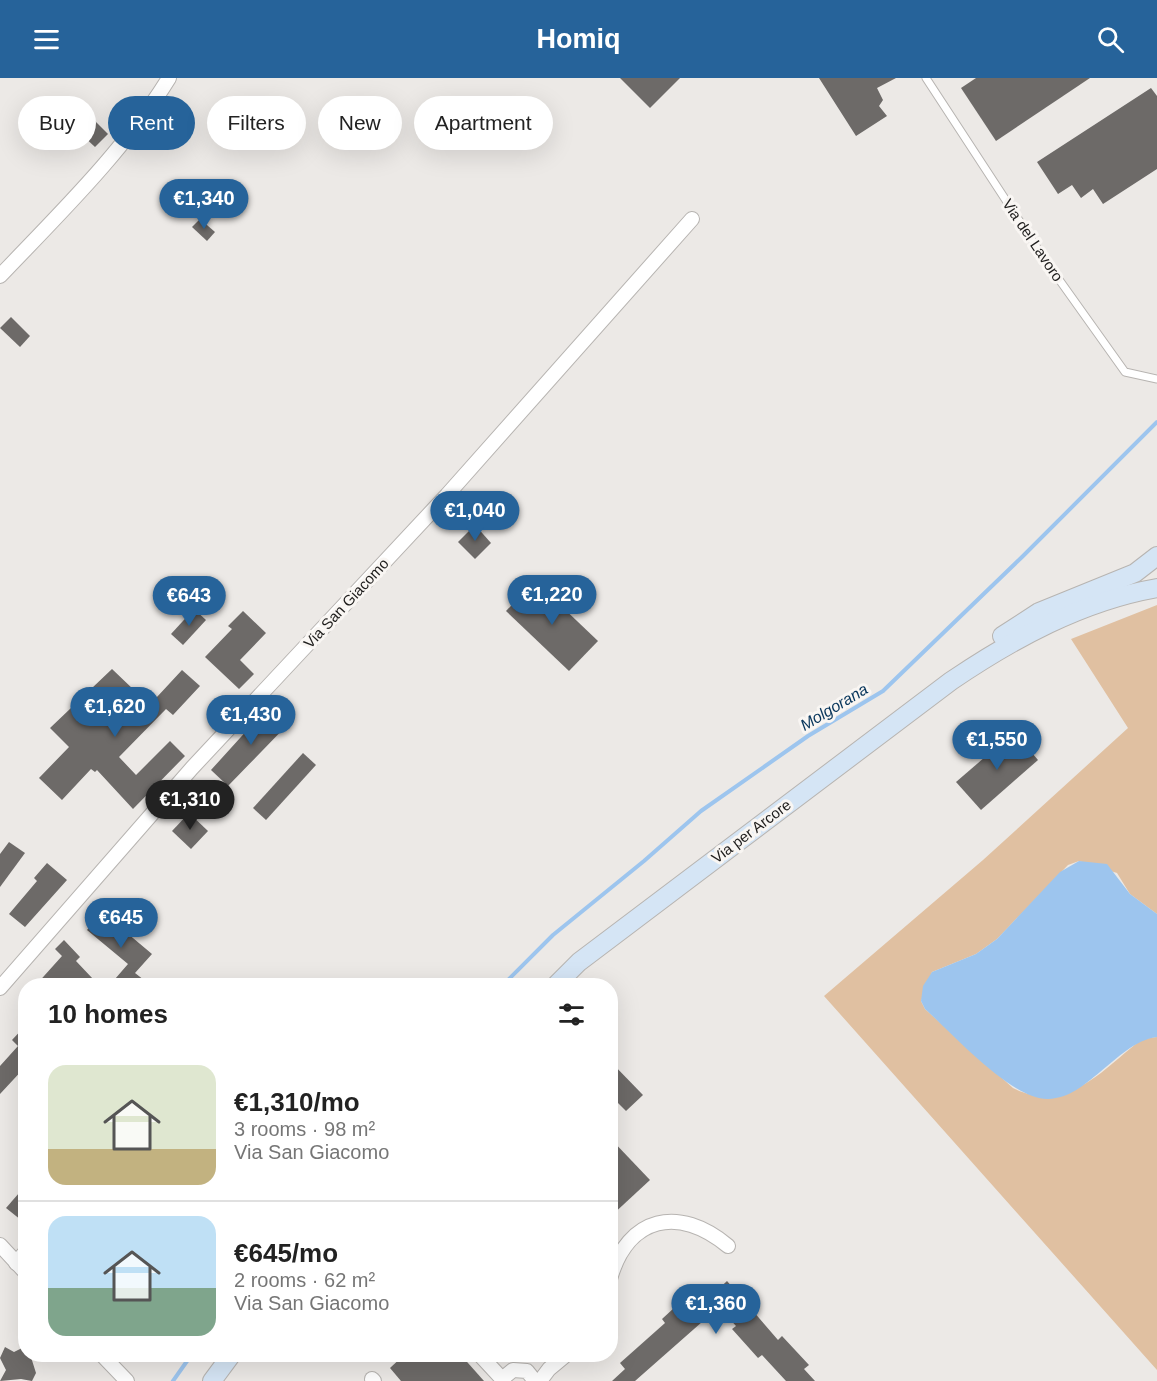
<!DOCTYPE html>
<html lang="en">
<head>
<meta charset="utf-8">
<style>
	:root { --surface:#fff; --page:#f6f6f6; --text:#222; --muted:#767676; --line:#e0e0e0; --accent:#26639a }
	body { margin:0; font-family:Helvetica,sans-serif; background:var(--page); color:var(--text); height:100vh; display:flex; flex-direction:column; font-size:22px; white-space:nowrap }
	* { box-sizing:border-box; margin:0 }
	p { font-size:20px; color:var(--muted) }
	.icon { flex:none; width:33px; height:33px; fill:none; stroke:currentColor; stroke-width:2; stroke-linecap:round; stroke-linejoin:round }
	.map { position:relative; flex:1; overflow:hidden }
	.panel { position:absolute; left:18px; top:900px; width:600px; height:384px; display:flex; flex-direction:column; background:var(--surface); border-radius:24px; box-shadow:0 6px 24px #0002 }
	.panel>* { flex:none }
	.banner { position:absolute; left:18px; top:18px; width:600px; height:54px; display:flex; gap:12px }
	.price { position:absolute; translate:-50% -51px; padding:0 14px; border-radius:21px; background:var(--accent); color:#fff; font-size:20px; line-height:39px; filter:drop-shadow(0 2px 3px #0008) }
	.price::after { content:''; position:absolute; left:50%; top:36px; width:18px; height:14px; margin-left:-9px; background:inherit; clip-path:polygon(0 0,100% 0,50% 100%) }
	.price.on { background:#222; color:#fff }
	ul { padding:0; list-style:none }
	li { display:flex; align-items:center; gap:18px; height:150px; padding:0 30px }
	li+li { border-top:2px solid var(--line) }
	li span { display:grid; place-items:center; flex:none; width:168px; height:120px; border-radius:18px; color:#555 }
	li>.icon { margin-inline-start:auto }
	span .icon { width:72px; height:72px; fill:#fffc; stroke-width:1 }
	li b { font-size:26px }
	h2 { display:flex; justify-content:space-between; align-items:center; height:72px; padding:0 30px; font-size:26px }
	.tag { padding:0 21px; border-radius:27px; background:var(--surface); box-shadow:0 6px 24px #0002; font-size:21px; line-height:54px }
	.tag.on { background:var(--accent); color:#fff }
	header { display:flex; justify-content:space-between; align-items:center; height:78px; padding:0 30px; background:var(--accent); color:#fff; font-size:27px; font-weight:600 }
	.map>svg:first-child { display:block }
	.green { fill:#e0c0a1 }
	.water { fill:#9dc5ee }
	.lines { fill:none; stroke-linecap:round; stroke-linejoin:round }
	.stream { stroke:#9dc5ee; stroke-width:4 }
	.building { fill:#6d6a68 }
	.service-casing { stroke:#b7b4b1; stroke-width:9 }
	.minor-casing { stroke:#b7b4b1; stroke-width:16 }
	.secondary-casing { stroke:#b7b4b1; stroke-width:20 }
	.service { stroke:#fff; stroke-width:7 }
	.minor { stroke:#fff; stroke-width:14 }
	.secondary { stroke:#d5e5f5; stroke-width:18 }
	.labels { text-anchor:middle; dominant-baseline:central; stroke-width:6; stroke-linejoin:round; paint-order:stroke }
	.street-label { font-size:15px; fill:#1e1d1c; stroke:#f9f6f3 }
	.water-label { font-size:16px; font-style:italic; fill:#06345a; stroke:#f9f6f3 }
</style>
</head>
<body>
<header><svg class="icon" aria-label="menu" viewBox="0 0 24 24"><path d="M4 6h16M4 12h16M4 18h16"/></svg>Homiq<svg class="icon" aria-label="search" viewBox="0 0 24 24"><circle cx="10" cy="10" r="6"/><path d="M15 15l6 6"/></svg></header>
<div class="map">
<svg width="1157" height="1303" viewBox="0 0 1157 1303">
	<rect width="100%" height="100%" fill="#ece9e6"/>
	<path class="green" d="M1157,527V836L1130,816L1117,795L1079,783L1068,787L997,861L976,876L932,894L921,923L925,931L1013,1010C1067,1037 1102,992 1142,961L1157,959V1292L824,918L983,782L1128,650L1071,561Z"/>
	<path class="water" d="M1079,783L1107,786L1130,816L1157,836V959C1134,962 1118,980 1100,994C1084,1007 1070,1020 1048,1021C1012,1022 953,956 925,931L921,923L923,908L932,894L976,876L997,861L1060,794Z"/>
	<g class="lines">
		<g class="stream">
			<polyline points="502,908 553,857 644,783 701,733 808,658 883,613 1022,479 1157,344"/>
			<polyline points="173,1303 192,1276"/>
		</g>
	</g>
	<g class="building">
		<polygon points="620,0 680,0 650,30"/>
		<polygon points="819,0 896,0 877,10 883,22 879,28 887,38 856,58"/>
		<polygon points="976,0 1090,0 996,63 961,10"/>
		<polygon points="1151,10 1157,18 1157,91 1103,126 1093,111 1081,120 1072,107 1058,116 1037,84"/>
		<polygon points="95,43 108,56 95,69 82,57"/>
		<polygon points="200,141 215,154 207,163 192,149"/>
		<polygon points="11,239 30,258 20,269 0,250"/>
		<polygon points="475,447 491,465 475,481 458,464"/>
		<polygon points="535,503 598,563 569,593 506,533"/>
		<polygon points="194,531 206,542 183,567 171,556"/>
		<polygon points="243,533 266,555 240,582 254,596 239,611 205,579 232,551 228,548"/>
		<polygon points="112,591 134,612 128,618 144,633 182,592 200,608 173,637 166,631 119,679 136,697 170,663 185,678 133,731 97,692 95,694 91,691 62,722 39,700 69,669 50,650"/>
		<polygon points="275,627 292,642 228,708 211,692 250,649 253,652"/>
		<polygon points="1014,654 1038,682 981,732 956,704"/>
		<polygon points="303,675 316,687 266,742 253,730"/>
		<polygon points="189,735 208,753 191,771 172,753"/>
		<polygon points="9,764 25,775 0,809 0,776"/>
		<polygon points="47,785 67,802 25,849 9,836 37,803 34,800"/>
		<polygon points="102,834 152,876 135,895 144,902 139,908 123,908 115,901 128,886 87,852"/>
		<polygon points="64,862 80,879 76,883 93,901 86,908 35,908 62,878 55,871"/>
		<polygon points="26,947 26,988 0,1016 0,988 18,968 12,962"/>
		<polygon points="610,983 643,1017 626,1033 610,1017"/>
		<polygon points="610,1060 650,1102 610,1139"/>
		<polygon points="26,1107 26,1146 6,1130"/>
		<polygon points="727,1203 778,1262 782,1258 809,1287 804,1291 815,1303 786,1303 762,1277 758,1280 732,1251 736,1248 719,1229 635,1303 612,1303 625,1291 620,1285 665,1245 662,1241 699,1207 710,1219"/>
		<polygon points="26,1268 26,1276 30,1276 36,1295 32,1303 21,1301 0,1303 6,1292 0,1280 5,1269 14,1274"/>
		<polygon points="405,1276 460,1276 484,1303 401,1303 390,1290"/>
	</g>
	<g class="lines">
		<defs>
			<polyline id="service" points="926,0 1043,179 1125,294 1157,301"/>
			<g id="minor">
				<path d="M0,198C59,136 124,73 169,0"/>
				<polyline points="0,910 192,690 447,417 692,141"/>
				<polyline points="0,1167 26,1195"/>
				<polyline points="16,1185 26,1173"/>
				<path d="M610,1201C628,1138 679,1127 728,1168"/>
				<polyline points="101,1276 127,1303"/>
				<polyline points="479,1276 504,1303"/>
				<polyline points="372,1301 374,1303"/>
				<polyline points="502,1301 513,1292 527,1293 535,1303"/>
				<polyline points="540,1303 549,1291 567,1276"/>
			</g>
			<g id="secondary">
				<polyline points="1002,558 1039,534 1135,495 1157,478"/>
				<path d="M555,908L579,884L951,603C1013,561 1082,523 1157,510"/>
				<polyline points="212,1303 232,1276"/>
			</g>
		</defs>
		<use href="#service" class="service-casing"/>
		<use href="#minor" class="minor-casing"/>
		<use href="#secondary" class="secondary-casing"/>
		<use href="#service" class="service"/>
		<use href="#minor" class="minor"/>
		<use href="#secondary" class="secondary"/>
	</g>
	<g class="labels">
		<g class="street-label">
			<text transform="translate(1033 162) rotate(56)">Via del Lavoro</text>
			<text transform="translate(346 525) rotate(-47)">Via San Giacomo</text>
			<text transform="translate(751 753) rotate(-37)">Via per Arcore</text>
		</g>
		<g class="water-label">
			<text transform="translate(834 629) rotate(-31)">Molgorana</text>
		</g>
	</g>
</svg>
<b class="price" style="left:204px;top:152px">€1,340</b>
<b class="price" style="left:475px;top:464px">€1,040</b>
<b class="price" style="left:552px;top:548px">€1,220</b>
<b class="price" style="left:189px;top:549px">€643</b>
<b class="price" style="left:115px;top:660px">€1,620</b>
<b class="price" style="left:251px;top:668px">€1,430</b>
<b class="price" style="left:997px;top:693px">€1,550</b>
<b class="price on" style="left:190px;top:753px">€1,310</b>
<b class="price" style="left:121px;top:871px">€645</b>
<b class="price" style="left:716px;top:1257px">€1,360</b>
<div class="banner">
<a class="tag">Buy</a>
<a class="tag on">Rent</a>
<a class="tag">Filters</a>
<a class="tag">New</a>
<a class="tag">Apartment</a>
</div>
<section class="panel">
<h2>10 homes<svg class="icon" aria-label="filters" viewBox="0 0 24 24"><path d="M4 7h16M4 17h16"/><circle cx="9" cy="7" r="2"/><circle cx="15" cy="17" r="2"/></svg></h2>
<ul>
<li><span style="background:linear-gradient(#dfe7d0 70%,#c2b280 0)"><svg class="icon" aria-label="home" viewBox="0 0 24 24"><path d="M3 11l9-7 9 7M6 9v11h12V9"/></svg></span><div><b>€1,310/mo</b><p>3 rooms · 98 m²</p><p>Via San Giacomo</p></div></li>
<li><span style="background:linear-gradient(#bfe0f5 60%,#7fa58c 0)"><svg class="icon" aria-label="home" viewBox="0 0 24 24"><path d="M3 11l9-7 9 7M6 9v11h12V9"/></svg></span><div><b>€645/mo</b><p>2 rooms · 62 m²</p><p>Via San Giacomo</p></div></li>
</ul>
</section>
</div>
</body>
</html>
